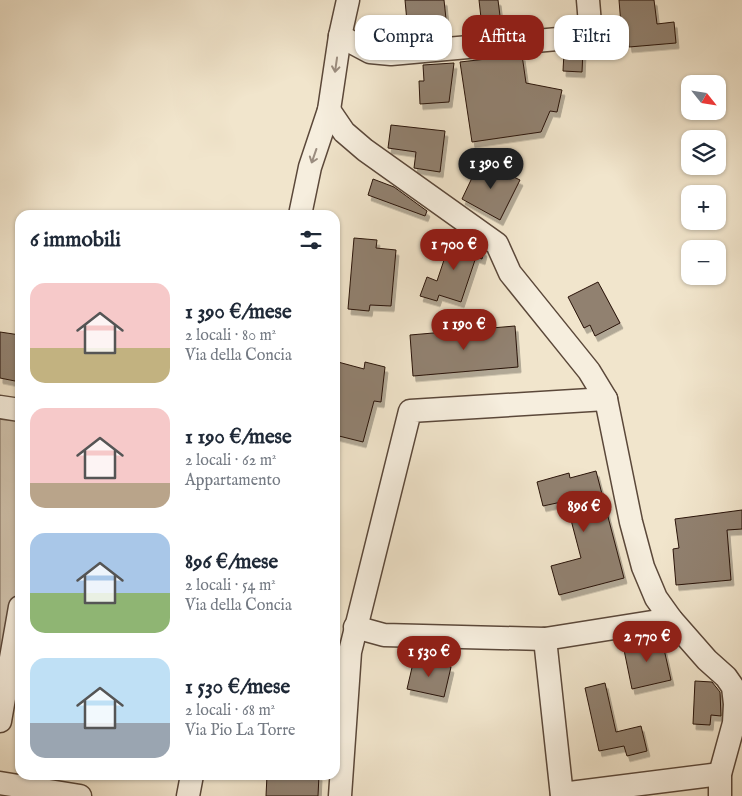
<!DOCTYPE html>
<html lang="it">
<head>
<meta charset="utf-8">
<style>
	:root { --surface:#fff; --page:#f2f2f3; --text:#1f2937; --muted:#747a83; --accent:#8f2418 }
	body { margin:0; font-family:"IM FELL English",serif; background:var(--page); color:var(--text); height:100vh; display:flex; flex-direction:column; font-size:19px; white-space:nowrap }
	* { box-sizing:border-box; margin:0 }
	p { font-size:16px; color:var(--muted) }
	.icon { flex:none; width:28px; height:28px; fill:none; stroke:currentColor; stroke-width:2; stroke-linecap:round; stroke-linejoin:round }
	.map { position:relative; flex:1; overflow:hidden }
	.panel { position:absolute; left:15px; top:210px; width:325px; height:570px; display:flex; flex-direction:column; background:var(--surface); border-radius:15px; box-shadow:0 1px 4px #0004 }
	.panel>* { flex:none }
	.hud { position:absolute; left:355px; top:15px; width:311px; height:45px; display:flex; gap:10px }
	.needle { width:32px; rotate:120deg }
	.controls { position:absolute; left:681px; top:75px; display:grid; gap:10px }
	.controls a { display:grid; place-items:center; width:45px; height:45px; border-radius:10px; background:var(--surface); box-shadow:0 1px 4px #0004; font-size:25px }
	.price { position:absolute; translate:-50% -42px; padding:0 11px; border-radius:18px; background:var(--accent); color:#fff; font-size:16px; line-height:32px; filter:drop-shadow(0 1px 2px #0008) }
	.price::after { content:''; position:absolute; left:50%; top:30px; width:15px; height:11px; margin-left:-8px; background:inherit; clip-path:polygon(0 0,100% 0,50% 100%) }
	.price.selected { background:#222; color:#fff }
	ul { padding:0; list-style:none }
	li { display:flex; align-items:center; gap:15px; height:125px; padding:0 15px }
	li span { display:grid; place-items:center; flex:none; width:140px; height:100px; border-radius:15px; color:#555 }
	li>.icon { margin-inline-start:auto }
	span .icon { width:60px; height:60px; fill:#fffc; stroke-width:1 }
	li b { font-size:21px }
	h2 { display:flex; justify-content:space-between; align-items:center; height:60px; padding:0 15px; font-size:21px }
	.tag { padding:0 18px; border-radius:15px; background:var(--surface); box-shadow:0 1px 4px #0004; font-size:18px; line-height:45px }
	.tag.selected { background:var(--accent); color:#fff }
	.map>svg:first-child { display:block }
	.green { fill:#cfc1ab; stroke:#7c6a5a }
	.building { fill:#91816f; stroke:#29140a; filter:url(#shadow) }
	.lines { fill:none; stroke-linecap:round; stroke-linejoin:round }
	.minor-casing { stroke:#5b483a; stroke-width:25 }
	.minor { stroke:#f6eede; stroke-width:22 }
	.oneway { stroke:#9a8c7f }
</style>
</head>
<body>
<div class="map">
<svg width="742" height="796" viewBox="0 0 742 796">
	<defs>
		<filter id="shadow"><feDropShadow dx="3" dy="5.5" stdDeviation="0" flood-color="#0004"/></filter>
	</defs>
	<rect width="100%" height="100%" fill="#f1e5cc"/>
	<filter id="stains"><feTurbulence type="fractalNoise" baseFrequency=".004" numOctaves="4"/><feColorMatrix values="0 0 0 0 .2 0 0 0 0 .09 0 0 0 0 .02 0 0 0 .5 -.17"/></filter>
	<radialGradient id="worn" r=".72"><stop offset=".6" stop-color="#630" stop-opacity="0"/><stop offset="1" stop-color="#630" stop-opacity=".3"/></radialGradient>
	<polygon class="green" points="0,407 20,410 20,607 0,721"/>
	<g class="building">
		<polygon points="405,0 444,0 446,19 407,22"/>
		<polygon points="479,0 498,0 500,16 481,18"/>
		<polygon points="619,0 654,0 657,24 674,22 676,43 629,47 627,24 621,25"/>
		<polygon points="583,50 582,72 563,71 564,52"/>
		<polygon points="522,55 526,83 562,90 557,112 550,111 541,132 472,142 460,62"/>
		<polygon points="454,63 449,102 420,104 419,81 424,81 423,65"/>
		<polygon points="391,125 445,131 440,172 414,168 416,152 388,148"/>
		<polygon points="480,161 520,180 500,220 462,199"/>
		<polygon points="373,179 394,187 427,211 425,216 368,195"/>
		<polygon points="453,233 464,237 484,251 482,259 476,257 461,302 439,295 437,301 420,296 427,277 437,281"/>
		<polygon points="354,238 377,240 376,248 396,250 391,306 370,305 369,311 348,309"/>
		<polygon points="598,282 620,323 595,336 590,325 584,328 568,297"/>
		<polygon points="515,326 518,367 413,376 410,335"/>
		<polygon points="0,332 20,335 20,382 0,378"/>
		<polygon points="338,362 364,369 365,362 385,367 381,402 374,401 363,442 335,435 335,374"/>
		<polygon points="596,471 624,578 559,595 551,566 581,558 566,501 543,506 537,482 569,473 570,478"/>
		<polygon points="742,510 742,529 727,530 731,580 676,585 673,549 679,548 675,519"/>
		<polygon points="661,636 671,680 632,689 623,645"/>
		<polygon points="414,659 451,667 444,697 407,689"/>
		<polygon points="695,681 712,682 720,692 721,716 711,715 710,725 693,724"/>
		<polygon points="605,683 616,732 641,726 647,751 627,756 624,746 599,751 585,688"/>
		<polygon points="267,775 319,775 318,796 266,796"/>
	</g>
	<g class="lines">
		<defs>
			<g id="minor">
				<polyline points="340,36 370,52 391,54 591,36 588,0"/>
				<polyline points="329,110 344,132 365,150 497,244 510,273 589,371 606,399 631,522 643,567 656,598 671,619 707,660 726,677 733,687 735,704 734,723 720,774 720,796"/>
				<polyline points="300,215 310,167 329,110 340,36 348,0"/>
				<polyline points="0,407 20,410"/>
				<polyline points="355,627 384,635 545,639 671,619"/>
				<polyline points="545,639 562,796"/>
				<polyline points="0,721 20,607"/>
				<polyline points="0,783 80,796"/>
				<polyline points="562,794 720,774"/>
				<polyline points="188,796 192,775"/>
				<polyline points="340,796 350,652 410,411 606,399"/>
			</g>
		</defs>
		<use href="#minor" class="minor-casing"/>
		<use href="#minor" class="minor"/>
	</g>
	<defs><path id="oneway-shaft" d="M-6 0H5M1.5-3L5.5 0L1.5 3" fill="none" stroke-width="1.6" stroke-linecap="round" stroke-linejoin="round" transform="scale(1.25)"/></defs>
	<g class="oneway">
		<use href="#oneway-shaft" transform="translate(336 65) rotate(98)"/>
		<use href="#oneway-shaft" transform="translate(314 156) rotate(109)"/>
	</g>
	<rect width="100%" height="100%" filter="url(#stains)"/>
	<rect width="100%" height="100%" fill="url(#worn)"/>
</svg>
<div class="controls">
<a><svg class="needle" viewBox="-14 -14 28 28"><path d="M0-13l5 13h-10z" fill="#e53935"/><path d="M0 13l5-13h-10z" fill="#747a83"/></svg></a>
<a><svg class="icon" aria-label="layers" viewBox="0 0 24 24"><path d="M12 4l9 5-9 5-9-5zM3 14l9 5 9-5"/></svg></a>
<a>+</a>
<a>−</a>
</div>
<b class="price selected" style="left:491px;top:190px">1 390 €</b>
<b class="price" style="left:454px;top:271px">1 700 €</b>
<b class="price" style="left:464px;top:351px">1 190 €</b>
<b class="price" style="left:584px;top:533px">896 €</b>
<b class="price" style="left:647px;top:663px">2 770 €</b>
<b class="price" style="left:429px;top:678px">1 530 €</b>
<div class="hud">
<a class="tag">Compra</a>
<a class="tag selected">Affitta</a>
<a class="tag">Filtri</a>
</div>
<section class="panel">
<h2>6 immobili<svg class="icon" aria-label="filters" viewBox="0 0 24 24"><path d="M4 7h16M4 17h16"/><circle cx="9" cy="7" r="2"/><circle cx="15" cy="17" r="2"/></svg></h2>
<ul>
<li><span style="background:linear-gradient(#f6c9c9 65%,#c2b280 0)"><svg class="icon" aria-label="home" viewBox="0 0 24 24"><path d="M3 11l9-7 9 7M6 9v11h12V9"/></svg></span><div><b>1 390 €/mese</b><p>2 locali · 80 m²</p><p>Via della Concia</p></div></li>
<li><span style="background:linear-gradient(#f6c9c9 75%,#b9a48a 0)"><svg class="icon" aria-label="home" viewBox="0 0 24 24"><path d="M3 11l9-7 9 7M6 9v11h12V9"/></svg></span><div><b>1 190 €/mese</b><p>2 locali · 62 m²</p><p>Appartamento</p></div></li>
<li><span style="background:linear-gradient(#a9c7e8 60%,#8fb573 0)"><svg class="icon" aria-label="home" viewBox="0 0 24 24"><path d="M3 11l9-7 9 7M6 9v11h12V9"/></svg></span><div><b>896 €/mese</b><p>2 locali · 54 m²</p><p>Via della Concia</p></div></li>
<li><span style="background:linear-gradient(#bfe0f5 65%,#9aa5b1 0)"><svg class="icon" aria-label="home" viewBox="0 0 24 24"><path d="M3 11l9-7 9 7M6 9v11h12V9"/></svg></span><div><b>1 530 €/mese</b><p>2 locali · 68 m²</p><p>Via Pio La Torre</p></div></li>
</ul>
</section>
</div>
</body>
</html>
